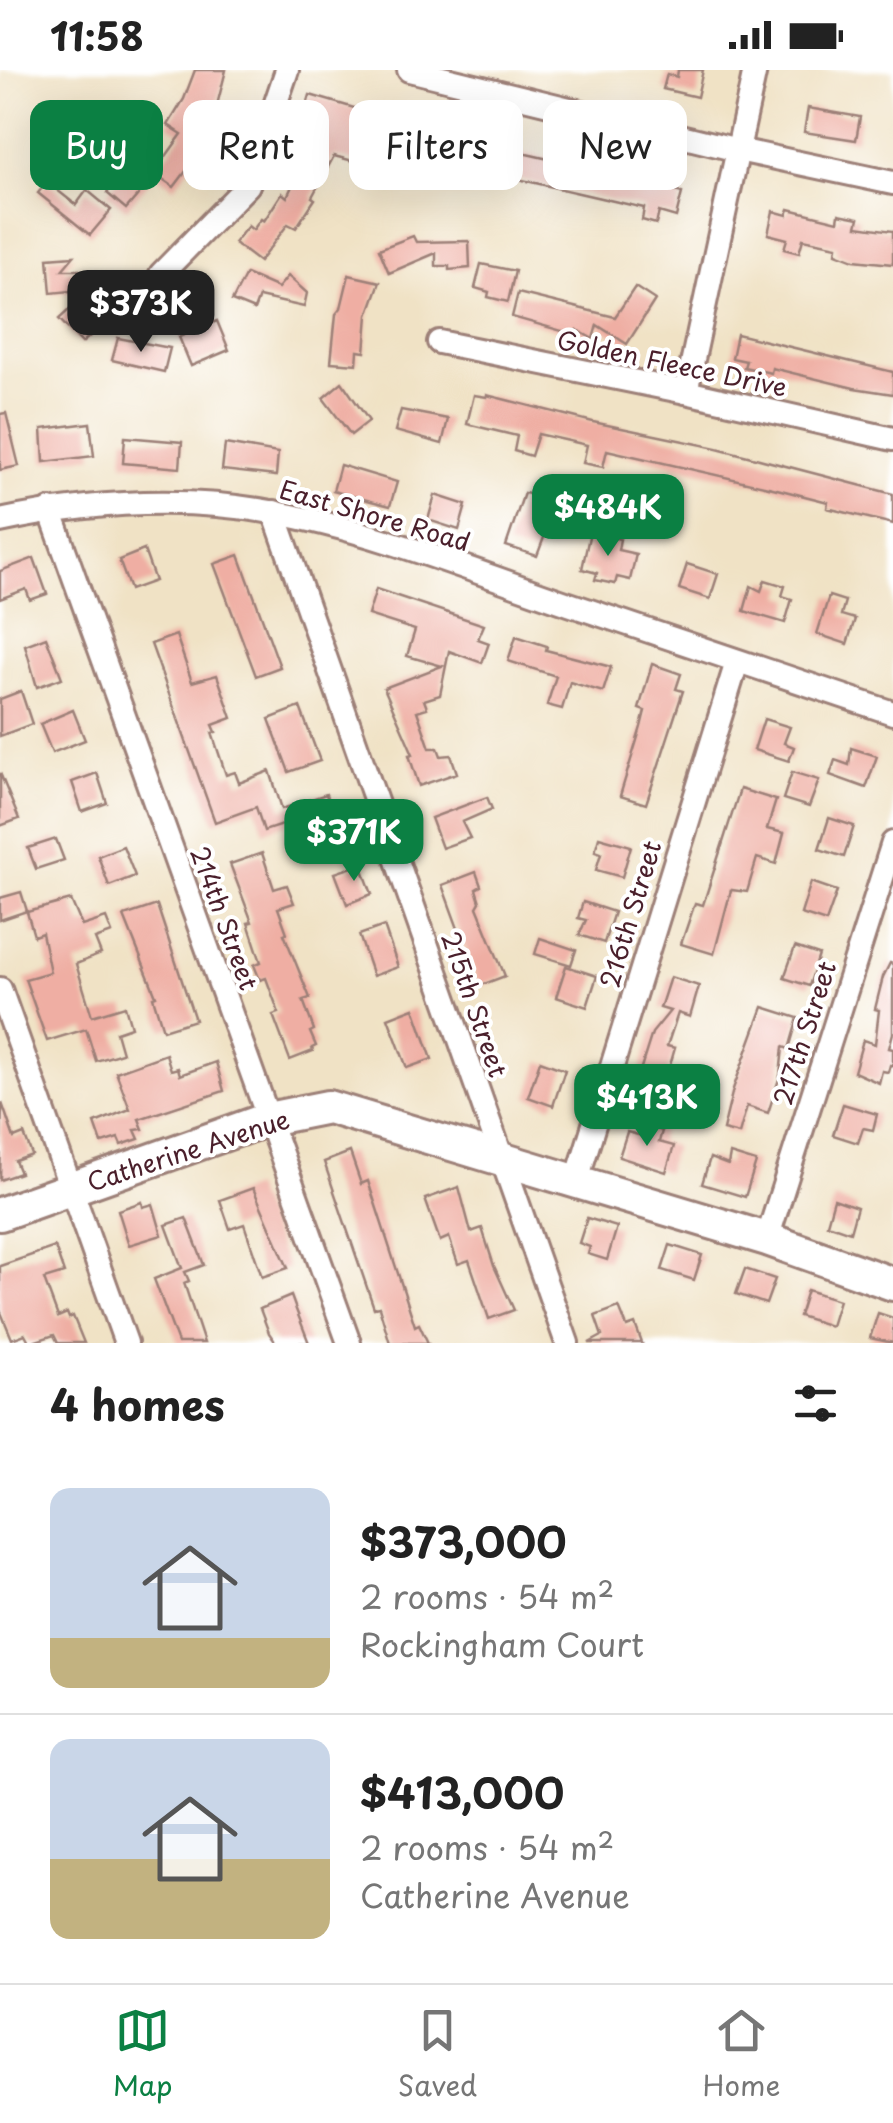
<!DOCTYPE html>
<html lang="en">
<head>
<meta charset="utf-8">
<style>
	:root { --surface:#fff; --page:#f6f6f6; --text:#222; --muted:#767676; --line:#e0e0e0; --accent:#0b8043 }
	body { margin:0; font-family:"Playpen Sans",sans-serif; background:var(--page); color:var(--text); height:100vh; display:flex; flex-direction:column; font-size:38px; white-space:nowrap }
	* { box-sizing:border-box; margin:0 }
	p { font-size:32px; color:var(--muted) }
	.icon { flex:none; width:55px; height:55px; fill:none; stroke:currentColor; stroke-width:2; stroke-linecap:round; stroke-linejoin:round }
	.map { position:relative; height:1273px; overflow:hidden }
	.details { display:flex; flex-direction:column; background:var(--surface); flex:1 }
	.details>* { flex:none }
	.guide { position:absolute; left:30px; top:30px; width:835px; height:90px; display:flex; gap:20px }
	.price { position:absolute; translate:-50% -85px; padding:0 22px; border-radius:20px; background:var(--accent); color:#fff; font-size:32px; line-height:65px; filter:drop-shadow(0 2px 5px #0008) }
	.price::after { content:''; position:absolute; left:50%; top:60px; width:30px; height:22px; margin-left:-15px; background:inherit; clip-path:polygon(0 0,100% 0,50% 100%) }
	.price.selected { background:#222; color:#fff }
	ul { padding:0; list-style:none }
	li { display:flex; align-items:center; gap:30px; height:250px; padding:0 50px }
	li+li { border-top:2px solid var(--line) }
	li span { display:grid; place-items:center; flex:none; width:280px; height:200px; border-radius:20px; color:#555 }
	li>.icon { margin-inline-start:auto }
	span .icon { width:120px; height:120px; fill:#fffc; stroke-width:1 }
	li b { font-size:42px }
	h2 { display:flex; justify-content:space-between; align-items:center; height:120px; padding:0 50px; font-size:42px }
	.pill { padding:0 35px; border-radius:20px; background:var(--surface); box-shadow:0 10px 40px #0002; font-size:35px; line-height:90px }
	.pill.selected { background:var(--accent); color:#fff }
	.status { display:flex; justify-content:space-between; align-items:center; height:70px; padding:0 50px; background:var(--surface); direction:ltr }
	.status svg { height:28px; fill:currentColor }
	.tabs { display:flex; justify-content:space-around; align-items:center; height:140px; border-top:2px solid var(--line); background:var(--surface); font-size:28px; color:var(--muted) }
	.tabs a { display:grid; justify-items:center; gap:5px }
	.tabs .selected { color:var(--accent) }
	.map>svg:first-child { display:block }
	.building { fill:#efaea3 }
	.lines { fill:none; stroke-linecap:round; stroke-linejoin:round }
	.street-casing { stroke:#9d8078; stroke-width:28 }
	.secondary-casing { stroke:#9d8078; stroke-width:38 }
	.street { stroke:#fff; stroke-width:22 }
	.secondary { stroke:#fff; stroke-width:32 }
	.labels { text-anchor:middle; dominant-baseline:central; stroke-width:8; stroke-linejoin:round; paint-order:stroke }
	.street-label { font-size:25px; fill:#4a1f2b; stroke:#fff }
</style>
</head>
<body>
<div class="status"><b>11:58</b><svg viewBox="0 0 49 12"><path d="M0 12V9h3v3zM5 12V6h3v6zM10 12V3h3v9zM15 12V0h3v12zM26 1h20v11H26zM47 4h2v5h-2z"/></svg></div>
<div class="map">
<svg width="893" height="1273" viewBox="0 0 893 1273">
	<rect width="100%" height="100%" fill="#fff"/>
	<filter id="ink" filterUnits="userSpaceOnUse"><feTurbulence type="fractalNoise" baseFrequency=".01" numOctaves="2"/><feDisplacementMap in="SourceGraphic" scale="20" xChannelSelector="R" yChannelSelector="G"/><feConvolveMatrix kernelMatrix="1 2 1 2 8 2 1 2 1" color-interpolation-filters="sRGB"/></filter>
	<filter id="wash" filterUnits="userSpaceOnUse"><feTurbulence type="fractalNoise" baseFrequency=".0048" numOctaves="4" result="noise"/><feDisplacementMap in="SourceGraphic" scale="40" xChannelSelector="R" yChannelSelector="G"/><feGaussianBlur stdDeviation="2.25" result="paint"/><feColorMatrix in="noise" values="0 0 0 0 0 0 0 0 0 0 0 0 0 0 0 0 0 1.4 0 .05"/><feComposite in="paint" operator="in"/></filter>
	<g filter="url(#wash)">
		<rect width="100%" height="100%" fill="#f0e2c5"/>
		<g id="blocks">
			<g class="building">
				<polygon points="195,0 226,0 215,43 207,56 212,59 190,84 196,88 174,117 154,103 182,64 168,55 184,29"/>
				<polygon points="678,0 703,0 697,27 663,19 667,4 677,7"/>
				<polygon points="310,25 378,45 379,42 479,63 489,66 487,71 501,75 500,78 553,90 554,84 565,87 576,89 574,96 587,100 669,114 668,119 682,123 676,147 659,142 656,154 642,150 644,138 505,106 506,101 462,91 463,87 407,75 405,80 364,71 357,92 334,86 312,127 315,129 296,158 288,154 259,192 234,173 248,156 253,160 261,149 264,151 282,123 287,127 322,51 303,49"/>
				<polygon points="808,38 860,47 856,70 804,62"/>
				<polygon points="131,95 150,111 126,139 107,123"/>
				<polygon points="47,112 76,135 87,120 111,140 90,165 38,123"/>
				<polygon points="789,139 838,151 839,144 859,148 857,156 893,161 893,194 854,190 836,183 837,176 803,169 799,183 784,179 787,169 768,164 773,141 787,145"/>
				<polygon points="413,166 416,172 469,171 470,198 449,200 449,196 436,196 436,183 389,203 379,179"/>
				<polygon points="74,186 62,200 80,200 82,220 51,223 48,188"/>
				<polygon points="481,194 515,201 508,232 488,227 489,222 475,218"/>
				<polygon points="246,204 278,218 288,206 307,223 304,237 259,227 254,240 232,231"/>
				<polygon points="349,205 380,212 368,245 365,282 358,281 357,294 331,292 336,244 341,238"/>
				<polygon points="635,217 655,230 627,274 597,255 593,269 577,260 576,265 512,247 518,223 615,247"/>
				<polygon points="81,229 100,257 82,273 59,249"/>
				<polygon points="217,251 229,280 191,296 179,267"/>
				<polygon points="737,264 893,302 893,324 854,318 772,298 771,303 744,297 746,291 732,288"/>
				<polygon points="118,268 170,278 164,302 112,290"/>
				<polygon points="342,312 369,351 351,365 323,328"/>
				<polygon points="474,325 487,327 487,325 593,352 717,378 893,424 893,454 827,438 828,432 777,419 607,380 603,397 583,393 587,375 538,364 531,386 514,381 517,366 467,354"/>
				<polygon points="401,340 448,349 442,374 395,361"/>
				<polygon points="6,343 19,396 0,400 0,344"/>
				<polygon points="90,353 94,386 44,392 42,359"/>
				<polygon points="125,367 182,372 180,398 123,393"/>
				<polygon points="225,374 278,383 276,406 222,400"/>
				<polygon points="340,395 397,412 390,436 333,421"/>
				<polygon points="538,414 567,421 562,444 554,441 537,486 506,476 524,423 536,425"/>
				<polygon points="435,425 466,435 459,460 428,450"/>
				<polygon points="590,462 620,469 618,480 636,484 630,510 617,507 615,514 595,510 597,503 582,499"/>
				<polygon points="144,480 155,511 130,520 119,490"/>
				<polygon points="239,485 280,597 256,606 214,494"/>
				<polygon points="34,488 47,524 30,530 26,519 0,529 0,501"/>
				<polygon points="687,494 718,504 710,529 679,519"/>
				<polygon points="765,510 785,516 782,526 792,529 785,553 744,541 751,516 761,521"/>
				<polygon points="376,519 484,555 478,569 489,573 482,593 449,581 440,625 424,630 427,638 417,641 430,678 438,678 441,686 451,685 457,703 419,716 409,685 413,684 384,618 442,596 407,586 415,560 368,545"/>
				<polygon points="829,526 845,531 841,545 855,549 847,574 817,564"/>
				<polygon points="176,565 192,612 217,605 232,648 213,655 216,662 212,663 226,705 235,702 239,713 270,701 282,739 326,724 336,755 311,763 306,747 264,761 256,737 215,752 151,574"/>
				<polygon points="516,566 547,576 546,580 611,597 603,622 570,612 562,639 547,635 556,606 508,591"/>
				<polygon points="46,567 62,608 37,617 25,575"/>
				<polygon points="652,594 681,604 676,619 683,621 646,734 620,726 641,657 645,641 639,639"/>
				<polygon points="21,621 32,654 0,666 0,629"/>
				<polygon points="300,637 320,691 289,702 269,649"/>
				<polygon points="73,640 85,670 52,683 40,654"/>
				<polygon points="764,649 790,657 784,673 794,677 789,691 754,680"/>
				<polygon points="851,678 877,686 866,718 830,705 835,690 849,695"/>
				<polygon points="792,702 819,710 809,737 783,729"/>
				<polygon points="0,703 19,749 0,756"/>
				<polygon points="97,703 107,733 82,742 72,712"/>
				<polygon points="740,719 776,730 767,759 784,763 776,794 757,788 747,822 731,820 714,884 681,874 695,833 703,835"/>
				<polygon points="487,727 492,739 462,752 470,768 442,778 431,748"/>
				<polygon points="829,748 854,756 844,787 819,779"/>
				<polygon points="599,767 631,776 622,807 596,800 601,783 595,781"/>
				<polygon points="56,769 64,790 36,799 28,778"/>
				<polygon points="123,776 135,806 109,816 98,786"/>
				<polygon points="262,783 274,819 287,815 294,833 278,838 287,863 284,864 310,928 303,930 314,960 310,962 316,976 312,978 313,981 290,990 273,945 279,943 266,908 260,910 254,895 261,892 248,853 252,852 230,794"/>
				<polygon points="361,794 372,824 347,834 335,803"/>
				<polygon points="476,802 481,816 476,819 480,832 477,837 505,906 479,916 442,815"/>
				<polygon points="811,812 837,821 826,852 801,844"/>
				<polygon points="21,822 27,841 0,850 0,828"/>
				<polygon points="71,830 82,856 106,848 112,863 95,869 101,884 76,894 92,946 125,936 131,957 116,962 122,983 96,991 86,959 47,971 25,909 50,902 42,863 34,866 27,842"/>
				<polygon points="583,832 614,842 604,873 579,865 586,850 578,848"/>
				<polygon points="157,835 195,950 163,960 153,927 156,926 124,846"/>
				<polygon points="384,856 398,897 373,906 359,865"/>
				<polygon points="540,868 576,880 571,895 535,884"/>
				<polygon points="795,877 819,885 809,916 784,908"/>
				<polygon points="890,893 893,894 893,963 889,978 893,979 893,996 890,995 888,1002 882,1001 879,1013 854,1002 863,970 875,974 879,940 875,939 883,907"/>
				<polygon points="566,896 597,906 587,937 556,927"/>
				<polygon points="670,907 699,916 690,947 678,943 667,976 675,978 666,1009 640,1001 652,963 670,941 660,938"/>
				<polygon points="763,937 798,948 793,965 789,979 783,977 780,1006 768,1043 747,1036 739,1064 723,1060 733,1019"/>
				<polygon points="414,938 432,989 407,998 388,948"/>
				<polygon points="166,984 171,1000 178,998 180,1005 216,992 224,1021 139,1049 143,1059 135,1060 139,1069 121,1075 118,1068 102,1073 95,1053 130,1039 116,1002"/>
				<polygon points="540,991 565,1000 553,1036 528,1027"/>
				<polygon points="2,1033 14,1068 24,1064 32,1085 15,1091 20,1103 0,1110"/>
				<polygon points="843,1034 877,1044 873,1060 863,1058 858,1073 833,1065"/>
				<polygon points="646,1055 662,1061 659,1072 674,1076 666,1102 619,1087 627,1062 642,1066"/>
				<polygon points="350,1082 361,1114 368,1111 415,1256 419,1254 428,1273 390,1273 379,1237 374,1238 324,1092"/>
				<polygon points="730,1084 756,1092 745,1127 702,1114 710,1088 728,1095"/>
				<polygon points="459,1117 471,1162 482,1158 494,1196 514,1240 489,1249 469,1190 458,1194 449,1167 440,1171 425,1129"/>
				<polygon points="253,1118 288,1198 262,1207 244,1154 230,1159 220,1130"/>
				<polygon points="834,1129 857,1137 850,1162 827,1154"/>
				<polygon points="142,1132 143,1137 153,1134 162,1165 129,1175 118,1140"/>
				<polygon points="186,1148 204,1195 185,1202 189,1211 184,1213 204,1273 178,1273 154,1209 182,1198 166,1155"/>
				<polygon points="587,1148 617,1157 607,1190 588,1184 590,1177 579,1173"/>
				<polygon points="670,1175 702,1185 694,1210 662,1200"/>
				<polygon points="55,1177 64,1203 44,1209 58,1247 67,1243 69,1248 73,1246 84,1273 58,1273 54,1265 30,1273 25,1264 12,1269 0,1240 0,1196"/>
				<polygon points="745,1199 775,1209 766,1234 736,1224"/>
				<polygon points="807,1220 839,1230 831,1256 799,1246"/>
				<polygon points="291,1226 295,1237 309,1273 276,1273 269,1263 260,1239"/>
				<polygon points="619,1237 627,1257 635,1254 642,1273 589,1273 602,1266 595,1246"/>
				<polygon points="878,1243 893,1248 893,1273 870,1268"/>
			</g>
		</g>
	</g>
	<g filter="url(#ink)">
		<use href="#blocks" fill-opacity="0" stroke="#9d8078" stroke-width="2.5"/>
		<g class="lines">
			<defs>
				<g id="street">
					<polyline points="409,0 738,80 893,113"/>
					<polyline points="161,204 248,115 287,0"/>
					<polyline points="439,272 686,322 893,369"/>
					<polyline points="686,322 755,0"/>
					<polyline points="50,440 349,1273"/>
					<polyline points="274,442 567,1273"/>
					<path d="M0,451C89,432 181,426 271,442C373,460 472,501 569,534C677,571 785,607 893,643"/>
					<polyline points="0,919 126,1273"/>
					<polyline points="576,1113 737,592"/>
					<polyline points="767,1169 893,773"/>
				</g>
				<polyline id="secondary" points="0,1144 268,1049 328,1037 767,1169 893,1214"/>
			</defs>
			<use href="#street" class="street-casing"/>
			<use href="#secondary" class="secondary-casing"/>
			<use href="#street" class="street"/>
			<use href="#secondary" class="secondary"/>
		</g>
	</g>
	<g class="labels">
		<g class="street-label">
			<text transform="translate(672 293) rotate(12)">Golden Fleece Drive</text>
			<text transform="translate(375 445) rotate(16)">East Shore Road</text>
			<text transform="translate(630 844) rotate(-73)">216th Street</text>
			<text transform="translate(225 848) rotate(70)">214th Street</text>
			<text transform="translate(475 934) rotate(71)">215th Street</text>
			<text transform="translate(804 963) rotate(-72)">217th Street</text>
			<text transform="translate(188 1080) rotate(-18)">Catherine Avenue</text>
		</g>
	</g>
</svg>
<b class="price selected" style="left:141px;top:285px">$373K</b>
<b class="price" style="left:608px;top:489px">$484K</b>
<b class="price" style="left:354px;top:814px">$371K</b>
<b class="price" style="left:647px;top:1079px">$413K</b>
<div class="guide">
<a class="pill selected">Buy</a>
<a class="pill">Rent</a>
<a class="pill">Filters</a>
<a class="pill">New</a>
</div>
</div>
<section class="details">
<h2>4 homes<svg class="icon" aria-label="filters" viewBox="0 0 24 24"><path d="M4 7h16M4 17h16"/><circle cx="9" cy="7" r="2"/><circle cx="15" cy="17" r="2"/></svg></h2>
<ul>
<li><span style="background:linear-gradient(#c9d6e8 75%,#c2b280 0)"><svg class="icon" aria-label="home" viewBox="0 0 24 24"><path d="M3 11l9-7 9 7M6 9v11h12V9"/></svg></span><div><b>$373,000</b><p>2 rooms · 54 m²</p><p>Rockingham Court</p></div></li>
<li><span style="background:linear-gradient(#c9d6e8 60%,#c2b280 0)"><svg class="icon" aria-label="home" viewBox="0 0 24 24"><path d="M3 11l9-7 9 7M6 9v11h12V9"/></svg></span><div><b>$413,000</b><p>2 rooms · 54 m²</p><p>Catherine Avenue</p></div></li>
</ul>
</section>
<nav class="tabs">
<a class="selected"><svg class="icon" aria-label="map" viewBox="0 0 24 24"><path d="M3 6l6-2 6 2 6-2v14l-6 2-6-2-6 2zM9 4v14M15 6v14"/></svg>Map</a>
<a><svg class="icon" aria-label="saved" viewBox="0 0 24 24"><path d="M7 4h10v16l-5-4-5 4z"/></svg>Saved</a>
<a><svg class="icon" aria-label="home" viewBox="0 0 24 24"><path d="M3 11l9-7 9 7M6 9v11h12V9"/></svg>Home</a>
</nav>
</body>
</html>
